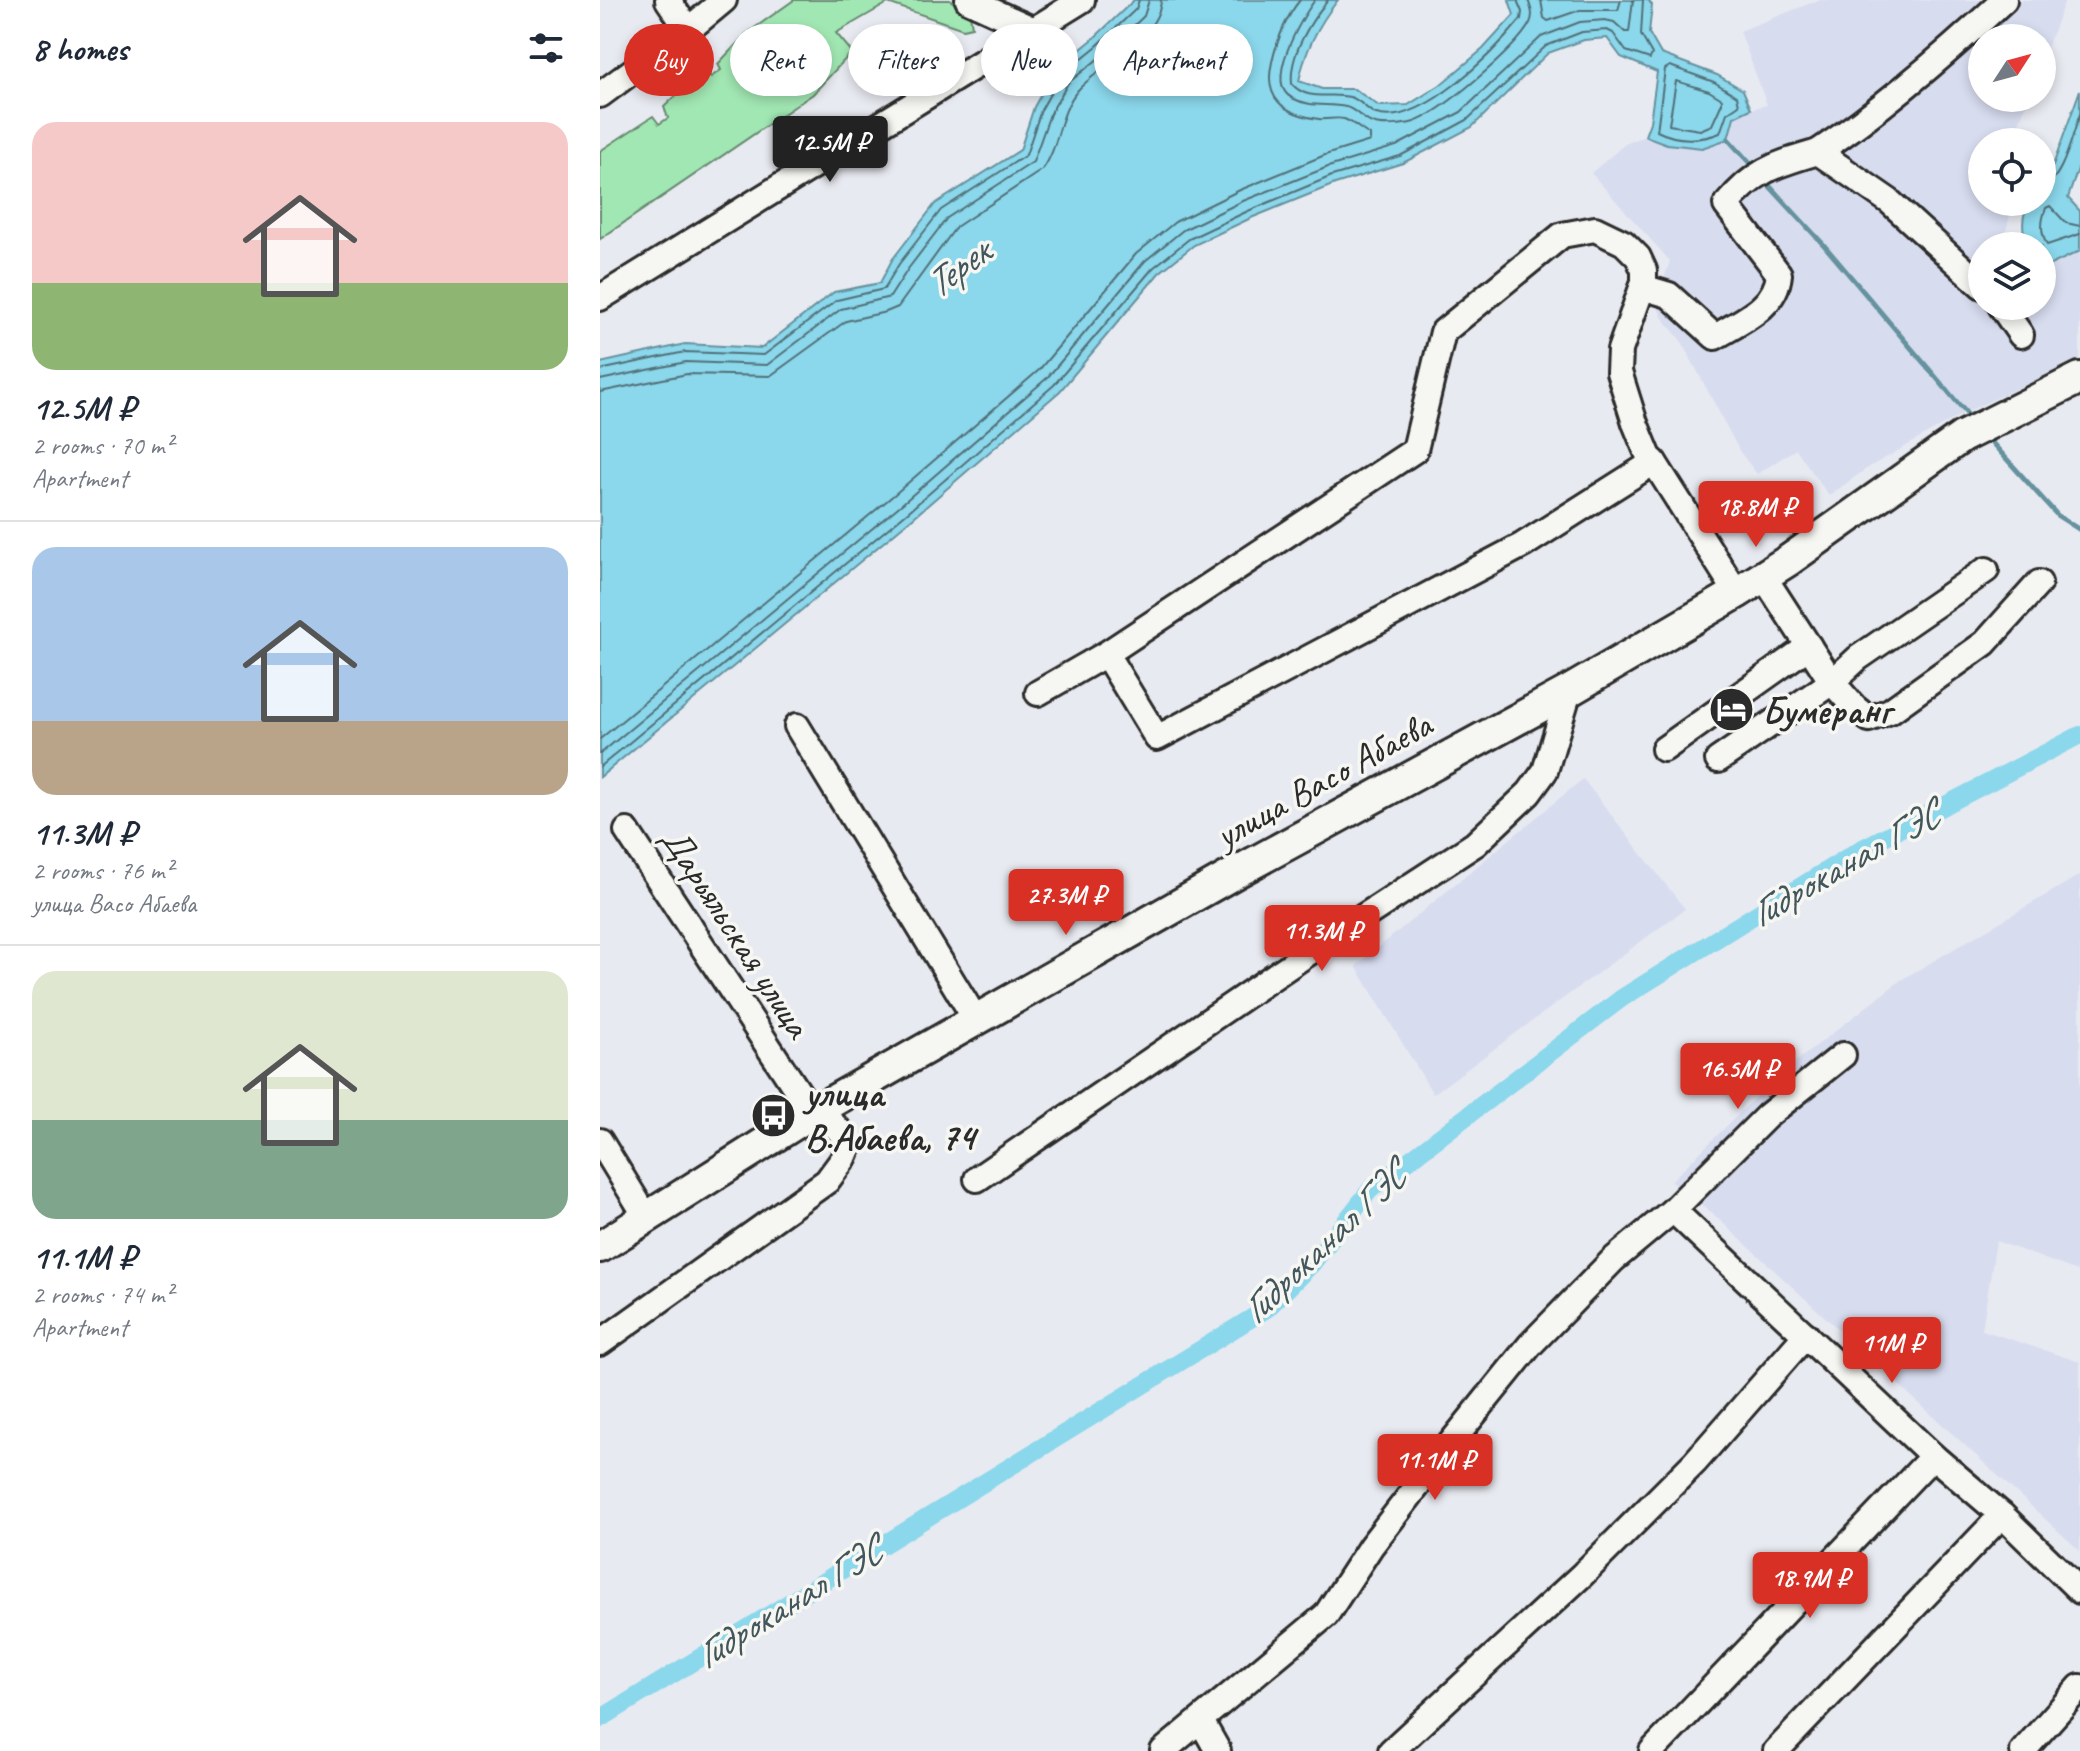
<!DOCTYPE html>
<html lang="en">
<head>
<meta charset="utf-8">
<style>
	:root { --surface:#fff; --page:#f2f2f3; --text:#1f2937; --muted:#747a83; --line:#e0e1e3; --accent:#d93025 }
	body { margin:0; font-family:Caveat,sans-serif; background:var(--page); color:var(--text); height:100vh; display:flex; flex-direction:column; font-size:30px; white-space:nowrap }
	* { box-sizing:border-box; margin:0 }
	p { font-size:26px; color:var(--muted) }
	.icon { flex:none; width:44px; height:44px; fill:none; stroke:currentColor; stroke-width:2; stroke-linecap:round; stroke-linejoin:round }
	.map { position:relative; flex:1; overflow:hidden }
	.side { display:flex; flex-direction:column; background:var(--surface); width:600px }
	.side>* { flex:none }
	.hud { position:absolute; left:24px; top:24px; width:760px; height:72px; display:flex; gap:16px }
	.needle { width:52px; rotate:54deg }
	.controls { position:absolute; left:1368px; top:24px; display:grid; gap:16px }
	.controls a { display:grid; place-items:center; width:88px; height:88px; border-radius:50%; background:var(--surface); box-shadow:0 4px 12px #0003; font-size:40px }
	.price { position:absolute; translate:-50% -68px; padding:0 18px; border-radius:8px; background:var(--accent); color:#fff; font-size:26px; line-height:52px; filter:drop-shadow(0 2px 4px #0008) }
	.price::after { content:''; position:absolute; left:50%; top:48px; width:24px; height:18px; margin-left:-12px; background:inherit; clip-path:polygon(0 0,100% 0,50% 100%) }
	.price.active { background:#222; color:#fff }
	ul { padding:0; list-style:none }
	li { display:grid; align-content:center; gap:16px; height:424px; padding:0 32px }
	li+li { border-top:2px solid var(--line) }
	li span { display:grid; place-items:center; height:248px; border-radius:24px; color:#555 }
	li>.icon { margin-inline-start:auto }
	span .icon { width:144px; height:144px; fill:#fffc; stroke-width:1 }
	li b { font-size:34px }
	h2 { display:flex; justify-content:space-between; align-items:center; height:96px; padding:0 32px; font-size:34px }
	.pill { padding:0 28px; border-radius:36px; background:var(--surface); box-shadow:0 4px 12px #0003; font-size:28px; line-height:72px }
	.pill.active { background:var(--accent); color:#fff }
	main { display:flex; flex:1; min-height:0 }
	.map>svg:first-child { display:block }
	.built { fill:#d7dcef }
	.green { fill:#a1e7b3; stroke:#66896f; stroke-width:2 }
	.water { fill:#8bd7eb; stroke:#65929e; stroke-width:2 }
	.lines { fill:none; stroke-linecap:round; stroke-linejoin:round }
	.shore { stroke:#517078; stroke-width:2 }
	.stream { stroke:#65929e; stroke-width:5 }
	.canal { stroke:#8bd7eb; stroke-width:18 }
	.minor-casing { stroke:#2b2b2b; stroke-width:30 }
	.major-casing { stroke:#2b2b2b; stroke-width:36 }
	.minor { stroke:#f6f6f2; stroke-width:24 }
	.major { stroke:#f6f6f2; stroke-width:30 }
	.labels { text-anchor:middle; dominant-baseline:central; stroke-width:7; stroke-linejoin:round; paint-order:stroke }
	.poi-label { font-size:38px; font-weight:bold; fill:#2b2b2b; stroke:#f6f6f2; text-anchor:start }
	.street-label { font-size:38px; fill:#2b2b2b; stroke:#f6f6f2 }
	.water-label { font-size:40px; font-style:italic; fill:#43565b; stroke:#f6f6f2 }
</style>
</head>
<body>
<main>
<section class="side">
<h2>8 homes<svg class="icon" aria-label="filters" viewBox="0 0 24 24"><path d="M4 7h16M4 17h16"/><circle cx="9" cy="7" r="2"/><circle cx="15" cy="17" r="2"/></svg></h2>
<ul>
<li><span style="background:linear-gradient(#f6c9c9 65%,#8fb573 0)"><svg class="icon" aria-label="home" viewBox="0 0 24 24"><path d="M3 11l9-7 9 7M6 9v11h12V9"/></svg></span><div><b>12.5M ₽</b><p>2 rooms · 70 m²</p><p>Apartment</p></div></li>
<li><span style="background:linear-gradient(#a9c7e8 70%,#b9a48a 0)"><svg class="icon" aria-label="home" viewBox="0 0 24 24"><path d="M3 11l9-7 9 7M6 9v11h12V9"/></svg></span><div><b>11.3M ₽</b><p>2 rooms · 76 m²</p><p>улица Васо Абаева</p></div></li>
<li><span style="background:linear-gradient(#dfe7d0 60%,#7fa58c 0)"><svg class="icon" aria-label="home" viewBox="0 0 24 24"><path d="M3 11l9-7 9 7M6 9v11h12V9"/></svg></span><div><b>11.1M ₽</b><p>2 rooms · 74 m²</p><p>Apartment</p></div></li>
</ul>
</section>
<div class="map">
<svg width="1480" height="1751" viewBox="0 0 1480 1751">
	<rect width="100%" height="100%" fill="#e8eaf1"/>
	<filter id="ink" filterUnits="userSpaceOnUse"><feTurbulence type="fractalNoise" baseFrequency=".0125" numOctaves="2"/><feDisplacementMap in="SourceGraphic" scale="16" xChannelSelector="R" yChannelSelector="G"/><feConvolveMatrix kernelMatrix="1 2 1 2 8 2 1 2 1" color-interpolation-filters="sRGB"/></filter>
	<g filter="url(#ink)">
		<g class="built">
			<polygon points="1219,0 1465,0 1442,61 1442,38 1382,38 1382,98 1428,98 1412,142 1382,142 1382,202 1413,202 1406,231 1415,246 1382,246 1382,306 1442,306 1442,268 1480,250 1480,359 1362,414 1266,469 1229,496 1196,449 1157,474 1140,452 1082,342 1063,318 1056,304 1068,295 1060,290 1070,261 991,173 1025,144 1045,136 1167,105 1140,31"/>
			<polygon points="983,779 1085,909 833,1094 756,966"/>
			<polygon points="1480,875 1480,1272 1396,1241 1382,1330 1480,1362 1480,1551 1113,1214 1071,1181 1175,1078 1301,980"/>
		</g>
		<polygon class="green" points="194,0 350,0 370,15 372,27 363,29 288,3 236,33 252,52 213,94 0,239 0,151 53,116 59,124 68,118 64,107 104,69 111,77 121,70 118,64 146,34"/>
		<g class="water">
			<path d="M534,0H738C718,25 705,50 699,81L722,89H754L779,106L808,105L840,85L883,49L914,15L909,0H1048L1052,5L1049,33L1061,54L1117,75L1143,90L1151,109L1134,117L1128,139L1102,148L1067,144L1045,136L1050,122L1057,72L1021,57L1007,38L984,40L948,53L872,127L803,163L735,184L651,218L594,245L559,273L460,391L314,517L0,777V363L85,344L162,348L234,292L280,283L292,260L335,204L420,150L434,107L454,71L492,40Z"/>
			<path d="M1480,90V163L1468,198L1480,211V251L1442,269V246H1427C1422,230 1421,217 1429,202H1442V182L1451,171Z"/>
		</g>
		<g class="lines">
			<g class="shore">
				<path d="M715,0C702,17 663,83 692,98C711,108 726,103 746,107C755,109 762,119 772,123C782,127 804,125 814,122C841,113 917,48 930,23C934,15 931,8 928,0"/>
				<path d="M728,0C710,22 689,55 692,84C707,102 731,92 750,97C760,99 767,111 776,114C821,128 895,51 921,19L922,12L917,0"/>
				<polyline points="941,0 944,18 948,21 980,10 1018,10 1021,0"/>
				<path d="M1070,66L1114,82L1137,96L1139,105L1127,113L1120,133C1100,141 1077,141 1057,131L1065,69Z"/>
				<polygon points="1076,81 1109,91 1122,99 1122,103 1112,125 1100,130 1069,125"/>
				<path d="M1442,186C1462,184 1473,132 1480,114"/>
				<path d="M1480,226L1466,223L1450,206L1446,208C1441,221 1440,232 1447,245L1480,234"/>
				<polyline points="0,370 85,352 164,355 237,300 284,289 299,264 341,210 426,155 441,110 460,76 497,46 536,9 539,0"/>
				<polyline points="0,380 86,362 167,365 241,309 290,297 308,269 347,218 433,162 450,114 468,83 504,54 544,16 549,0"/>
				<path d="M0,392L87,374L170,376L246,321L286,312L298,307L356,227L442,170C460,147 458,113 478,90C500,65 560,37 561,0"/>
				<path d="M0,739L295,494L439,370L536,254L575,222L640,190L725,155L770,141V135C762,131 753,122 744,119C736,117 727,120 719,119C684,114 663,99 672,62C677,41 686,17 700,0"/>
				<polyline points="0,754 303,503 447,378 545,261 583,230 643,201 728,167 796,146 861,112 941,37 980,22 1005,20 1014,22 1025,32 1029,32 1033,0"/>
				<polyline points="0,767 309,511 454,385 553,268 589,239 648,211 732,176 800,156 867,120 946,46 982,32 1007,30 1013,33 1026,51 1050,59 1052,54 1041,35 1043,0"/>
			</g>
			<g class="stream">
				<polyline points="1128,139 1156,170"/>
				<polyline points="1165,181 1223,244 1373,421"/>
				<polyline points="1385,435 1458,516 1480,530"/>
			</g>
			<polyline class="canal" points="0,1719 668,1308 712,1264 770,1190 1022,998 1259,850 1480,735"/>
			<defs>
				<g id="minor">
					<polyline points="68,0 88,30"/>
					<polyline points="368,0 434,30"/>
					<polyline points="0,95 88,30 124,0"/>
					<path d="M1218,152C1284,108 1346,54 1404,0"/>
					<path d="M1042,287L1069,295L1115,337C1141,321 1176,308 1179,274L1126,205C1156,169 1175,165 1218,152L1289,201L1382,286"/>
					<polyline points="0,298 482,0"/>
					<polyline points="1401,306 1421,335"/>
					<polyline points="1164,577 1232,682 1258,658 1386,570"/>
					<polyline points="506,654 557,738 923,545 1054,462"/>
					<polyline points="438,693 506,654 815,450 843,332 962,235 995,229 1024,243 1038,257 1044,270 1044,282 1020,350 1019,372 1035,423 1049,457 1054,462 1137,593"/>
					<polyline points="197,726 376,1020"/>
					<polyline points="1064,749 1209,646"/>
					<polyline points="1118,760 1232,682 1254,707 1269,719 1290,711 1385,643 1439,583"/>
					<polyline points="0,1141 47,1218"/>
					<polyline points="377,1179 711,951 875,844 929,793 945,771 969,691"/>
					<polyline points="1073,1210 1333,1456 1402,1515 1480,1591"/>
					<path d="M0,1343L227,1181L244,1158L249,1146C239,1127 231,1120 212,1113L27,831"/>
					<polyline points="601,1721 618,1751"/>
					<polyline points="563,1751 726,1615 771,1546 846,1449 930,1345 1013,1260 1073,1210 1167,1116 1243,1055"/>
					<polyline points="791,1751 982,1575 1095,1462 1206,1335"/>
					<polyline points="1052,1751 1333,1456"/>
					<polyline points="1176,1751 1402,1515"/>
					<polyline points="1423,1751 1480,1687"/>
				</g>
				<polyline id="major" points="0,1247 212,1113 635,873 969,691 1137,593 1189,560 1362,437 1480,378"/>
			</defs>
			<use href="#minor" class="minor-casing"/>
			<use href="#major" class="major-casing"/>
			<use href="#minor" class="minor"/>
			<use href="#major" class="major"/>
		</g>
	</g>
	<defs>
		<symbol id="hotel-disc" viewBox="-11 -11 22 22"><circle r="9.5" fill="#2b2b2b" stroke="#f6f6f2"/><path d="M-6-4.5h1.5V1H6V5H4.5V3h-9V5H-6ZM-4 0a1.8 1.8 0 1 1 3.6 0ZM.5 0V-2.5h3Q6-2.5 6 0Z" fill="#fff"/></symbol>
		<symbol id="bus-disc" viewBox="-11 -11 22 22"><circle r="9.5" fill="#2b2b2b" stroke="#f6f6f2"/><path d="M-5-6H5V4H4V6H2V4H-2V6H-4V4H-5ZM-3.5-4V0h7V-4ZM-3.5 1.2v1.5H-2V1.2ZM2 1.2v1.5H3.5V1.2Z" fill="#fff"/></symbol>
	</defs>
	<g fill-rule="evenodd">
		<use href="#hotel-disc" x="1106" y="684" width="51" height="51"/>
		<use href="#bus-disc" x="148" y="1090" width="51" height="51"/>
	</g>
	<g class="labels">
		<g class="poi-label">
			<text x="1162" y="710">Бумеранг</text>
			<text x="205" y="1093">улица<tspan x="205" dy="44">В.Абаева, 74</tspan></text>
		</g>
		<g class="street-label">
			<text transform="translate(723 780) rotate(-29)">улица Васо Абаева</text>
			<text transform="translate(136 932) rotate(57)">Дарьяльская улица</text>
		</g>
		<g class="water-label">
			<text transform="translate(357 268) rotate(-37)">Терек</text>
			<text transform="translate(1244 864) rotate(-30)">Гидроканал ГЭС</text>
			<text transform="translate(723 1243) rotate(-44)">Гидроканал ГЭС</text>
			<text transform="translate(188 1603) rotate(-32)">Гидроканал ГЭС</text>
		</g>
	</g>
</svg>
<div class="controls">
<a><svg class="needle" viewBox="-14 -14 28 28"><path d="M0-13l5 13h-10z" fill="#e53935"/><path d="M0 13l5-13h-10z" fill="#747a83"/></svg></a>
<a><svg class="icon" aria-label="locate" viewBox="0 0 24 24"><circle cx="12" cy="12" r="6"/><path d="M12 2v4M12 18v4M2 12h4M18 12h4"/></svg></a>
<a><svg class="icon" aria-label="layers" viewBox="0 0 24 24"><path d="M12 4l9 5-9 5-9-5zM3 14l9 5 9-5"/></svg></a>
</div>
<b class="price active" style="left:230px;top:184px">12.5M ₽</b>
<b class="price" style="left:1156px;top:549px">18.8M ₽</b>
<b class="price" style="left:466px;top:937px">27.3M ₽</b>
<b class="price" style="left:722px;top:973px">11.3M ₽</b>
<b class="price" style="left:1138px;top:1111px">16.5M ₽</b>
<b class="price" style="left:1292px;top:1385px">11M ₽</b>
<b class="price" style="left:835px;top:1502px">11.1M ₽</b>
<b class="price" style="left:1210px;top:1620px">18.9M ₽</b>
<div class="hud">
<a class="pill active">Buy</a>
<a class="pill">Rent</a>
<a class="pill">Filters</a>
<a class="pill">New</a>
<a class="pill">Apartment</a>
</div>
</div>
</main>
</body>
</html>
